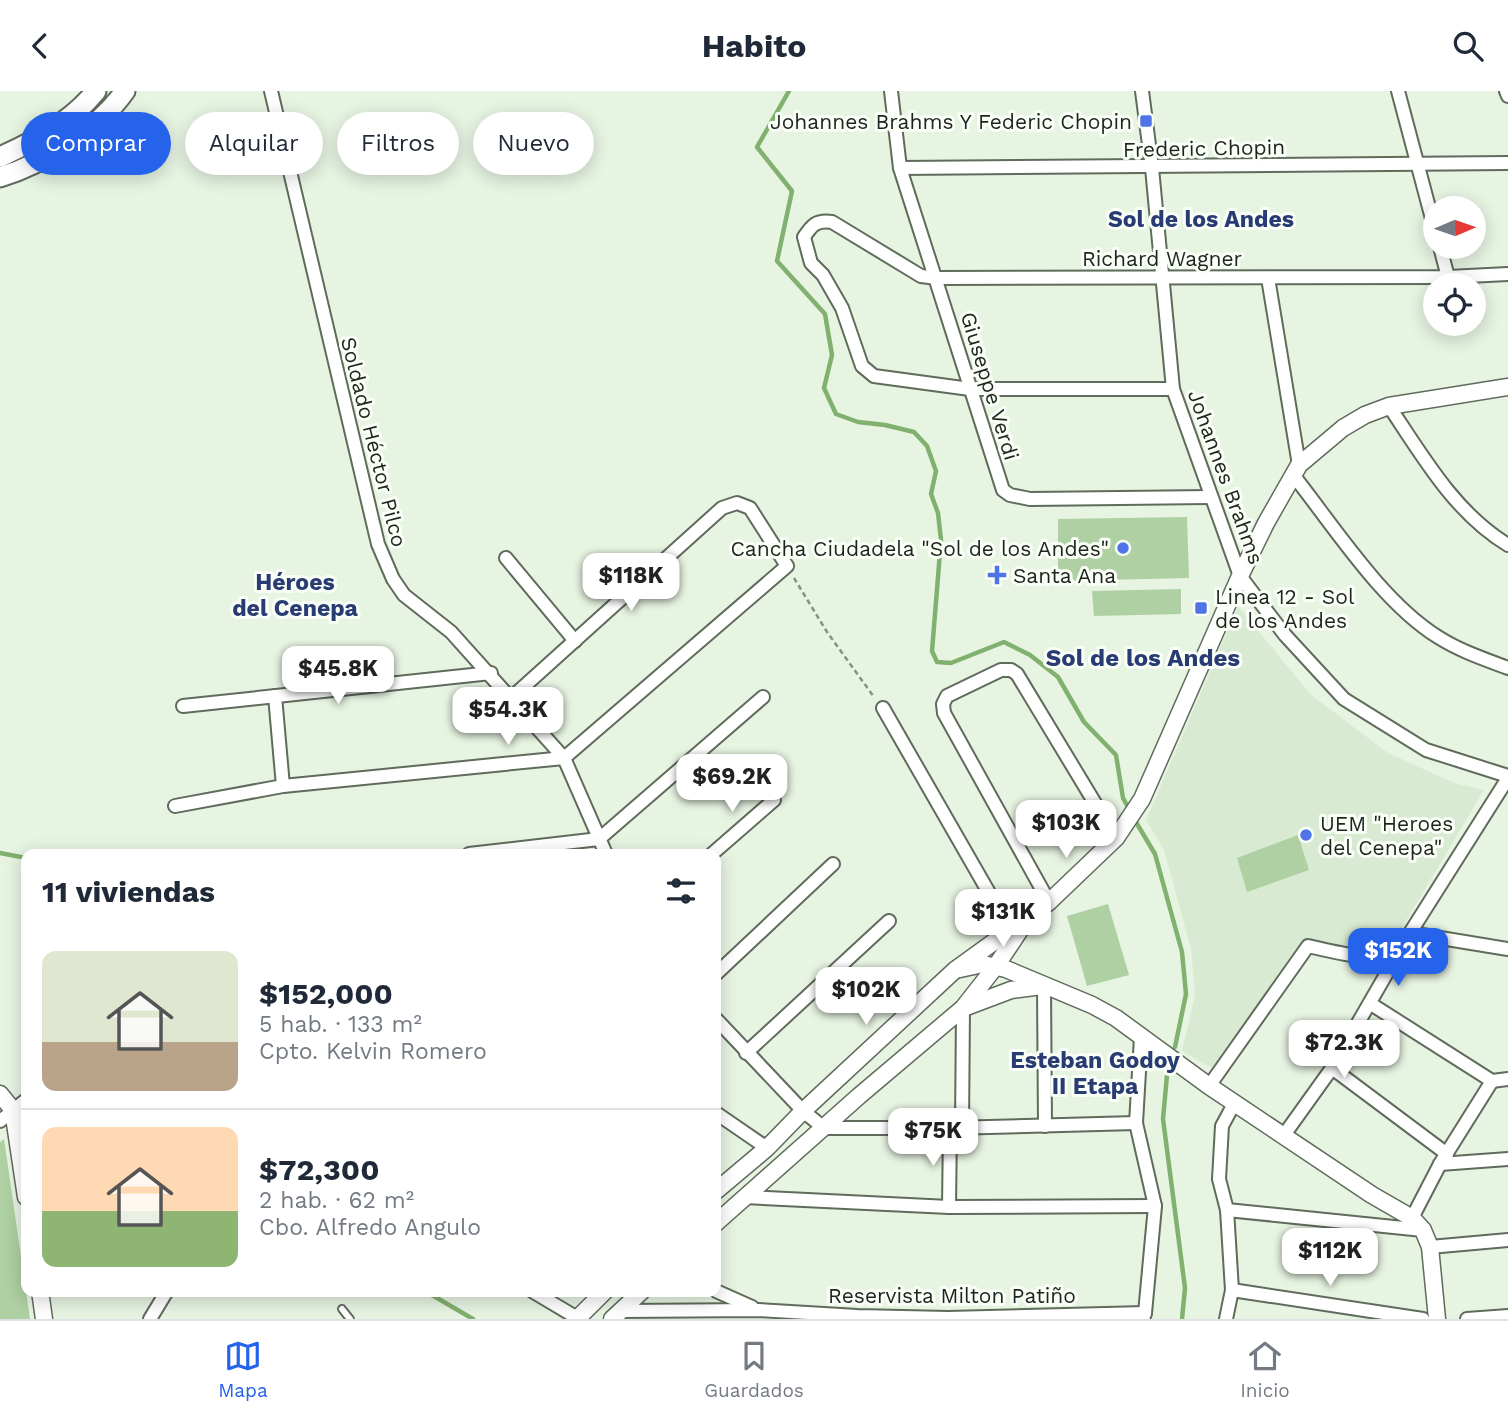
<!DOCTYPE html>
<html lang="es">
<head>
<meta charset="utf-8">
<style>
	:root { --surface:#fff; --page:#f6f6f7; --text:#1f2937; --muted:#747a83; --line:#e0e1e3; --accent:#2563eb }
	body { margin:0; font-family:"Work Sans",sans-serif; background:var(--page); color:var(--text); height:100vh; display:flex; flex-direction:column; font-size:26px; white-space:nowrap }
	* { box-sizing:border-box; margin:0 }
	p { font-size:23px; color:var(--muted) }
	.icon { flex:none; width:38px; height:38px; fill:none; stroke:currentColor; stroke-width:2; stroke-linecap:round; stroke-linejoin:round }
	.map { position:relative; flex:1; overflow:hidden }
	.sheet { position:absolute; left:21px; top:758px; width:700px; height:448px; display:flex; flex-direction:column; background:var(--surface); border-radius:14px; box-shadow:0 4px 18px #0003 }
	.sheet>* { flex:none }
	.guide { position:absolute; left:21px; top:21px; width:700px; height:63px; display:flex; gap:14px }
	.needle { width:46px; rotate:88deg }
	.controls { position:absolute; left:1423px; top:105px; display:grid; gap:14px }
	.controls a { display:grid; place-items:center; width:63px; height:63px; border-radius:50%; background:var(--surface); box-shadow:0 4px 18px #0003; font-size:35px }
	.price { position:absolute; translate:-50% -60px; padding:0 16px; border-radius:14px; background:#fff; color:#222; font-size:23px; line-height:46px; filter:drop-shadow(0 2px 4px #0008) }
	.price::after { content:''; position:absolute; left:50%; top:42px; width:21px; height:16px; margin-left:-10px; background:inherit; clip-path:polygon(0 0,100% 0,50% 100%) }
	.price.active { background:var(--accent); color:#fff }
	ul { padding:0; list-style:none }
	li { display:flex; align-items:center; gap:21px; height:175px; padding:0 21px }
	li+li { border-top:2px solid var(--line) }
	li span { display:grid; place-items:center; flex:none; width:196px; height:140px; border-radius:14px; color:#555 }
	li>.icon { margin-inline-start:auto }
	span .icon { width:84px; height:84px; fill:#fffc; stroke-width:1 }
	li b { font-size:30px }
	h2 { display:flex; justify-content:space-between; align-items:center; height:84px; padding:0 21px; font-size:30px }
	.chip { padding:0 24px; border-radius:32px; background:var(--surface); box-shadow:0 4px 18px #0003; font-size:24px; line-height:63px }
	.chip.active { background:var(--accent); color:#fff }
	header { display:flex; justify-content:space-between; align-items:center; height:91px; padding:0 21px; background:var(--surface); font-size:32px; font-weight:700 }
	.tab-bar { display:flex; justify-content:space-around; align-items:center; height:98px; border-top:2px solid var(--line); background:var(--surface); font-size:19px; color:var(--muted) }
	.tab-bar a { display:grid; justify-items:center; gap:4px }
	.tab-bar .active { color:var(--accent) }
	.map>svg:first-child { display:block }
	.built { fill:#d9ead2 }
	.green { fill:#afd0a2 }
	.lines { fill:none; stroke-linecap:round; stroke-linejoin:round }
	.stream { stroke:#81b16e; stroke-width:4.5 }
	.service-casing { stroke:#5f6b5b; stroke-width:10 }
	.minor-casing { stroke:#5f6b5b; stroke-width:16 }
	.tertiary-casing { stroke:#5f6b5b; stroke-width:19 }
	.trunk-casing { stroke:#5f6b5b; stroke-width:23 }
	.path { stroke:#879084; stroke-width:2.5; stroke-dasharray:5 3.5; stroke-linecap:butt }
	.service { stroke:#fff; stroke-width:6 }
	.minor { stroke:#fff; stroke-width:12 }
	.tertiary { stroke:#fff; stroke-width:16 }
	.trunk { stroke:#fff; stroke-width:19 }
	.poi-dot { fill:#4f74e8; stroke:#f9fef7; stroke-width:2.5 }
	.labels { text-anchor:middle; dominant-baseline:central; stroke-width:6; stroke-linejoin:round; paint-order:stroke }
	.poi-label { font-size:21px; fill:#1f231d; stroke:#f9fef7; text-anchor:start }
	.street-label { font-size:21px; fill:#1f231d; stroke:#f9fef7 }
	.neighbourhood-label { font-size:23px; font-weight:bold; fill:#283b73; stroke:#f9fef7 }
	.quarter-label { font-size:24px; font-weight:bold; fill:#283b73; stroke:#f9fef7 }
</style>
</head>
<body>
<header><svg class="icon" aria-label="back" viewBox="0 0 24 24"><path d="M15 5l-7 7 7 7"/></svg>Habito<svg class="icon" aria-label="search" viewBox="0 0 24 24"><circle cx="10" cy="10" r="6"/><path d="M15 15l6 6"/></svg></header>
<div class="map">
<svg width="1508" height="1228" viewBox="0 0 1508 1228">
	<rect width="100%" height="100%" fill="#e7f4e2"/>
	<polygon class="built" points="1238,515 1310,603 1388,662 1454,692 1484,699 1388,860 1375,862 1305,850 1212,977 1182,960 1195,904 1191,858 1164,759 1146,729"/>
	<g class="green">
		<polygon points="1187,426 1189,487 1058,490 1058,428"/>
		<polygon points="1181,498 1181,523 1094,525 1092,500"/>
		<polygon points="1298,744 1309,779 1247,801 1237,767"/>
		<polygon points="1108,813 1129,884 1087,895 1067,825"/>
		<polygon points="4,1048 30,1228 0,1228 0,1051"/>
	</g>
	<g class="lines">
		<g class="stream">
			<polyline points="789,0 757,56 792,100 777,170 825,223 832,264 824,297 836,323 858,331 885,334 914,341 927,355 936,380 931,403 938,422 941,449 932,560 937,571 951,572 1004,551 1030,564 1058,586 1084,631 1116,664 1123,707 1129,718"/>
			<polyline points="1133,726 1155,763 1182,861 1186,903 1175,956"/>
			<polyline points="0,762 26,767"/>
			<polyline points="1167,984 1163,1028 1185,1197 1182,1228"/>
			<polyline points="425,1200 473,1228"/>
		</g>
		<defs>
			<polyline id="service" points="342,1218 350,1228"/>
			<g id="minor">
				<polyline points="271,0 378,453 393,488 404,504 451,541 564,667 606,763"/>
				<polyline points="891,0 900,77 1003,399 1010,404 1030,408 1210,406"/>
				<polyline points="1142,0 1152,77 1173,298 1240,485 1285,544 1344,608 1426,659 1508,685"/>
				<polyline points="1398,0 1435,139"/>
				<polyline points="1506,0 1508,5"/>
				<polyline points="900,77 1508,72"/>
				<polyline points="1440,156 1448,186"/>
				<polyline points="1268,187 1299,374"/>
				<path d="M1173,298H970L874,285L862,275L842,217L823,184L811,172L804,146C812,134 816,129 832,131L921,185L937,187L1448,186L1508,183"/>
				<path d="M1389,315C1423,366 1455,422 1508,454"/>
				<path d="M1294,385C1335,437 1382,511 1438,546C1460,560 1484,568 1508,577"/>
				<polyline points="506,467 575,550"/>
				<polyline points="275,605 283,695"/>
				<polyline points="183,615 491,582"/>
				<polyline points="883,617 1015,847"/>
				<polyline points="175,715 283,695 564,667 787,475 750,417 737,412 722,417 510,608"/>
				<polyline points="469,763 599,748 763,606"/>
				<polyline points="712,763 774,709"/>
				<polyline points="1049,811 944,622 943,613 947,605 1001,579 1011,579 1017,583 1116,747"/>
				<polyline points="1410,842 1508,858"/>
				<polyline points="716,883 833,773"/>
				<polyline points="1044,895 1045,1035"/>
				<polyline points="1371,913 1492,990 1508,988"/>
				<polyline points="716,928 803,1020 824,1037 950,1037 1136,1032"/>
				<polyline points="1141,946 1136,1032 1155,1115 1145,1222 1143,1228"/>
				<polyline points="746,962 889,830"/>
				<polyline points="1332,977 1447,1063"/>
				<path d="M1209,995L1308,855C1338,862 1366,869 1396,865"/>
				<polyline points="716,1022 767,1057"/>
				<polyline points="0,1030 26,1009"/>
				<polyline points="962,1037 963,917"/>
				<polyline points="1284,1044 1332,977 1410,842 1508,687"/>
				<polyline points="1440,1073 1508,1068"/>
				<polyline points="744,1106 949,1116 1155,1115"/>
				<polyline points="949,1116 950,1037"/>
				<polyline points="1227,1119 1423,1139"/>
				<polyline points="1412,1127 1440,1073 1492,990"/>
				<polyline points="1430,1156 1508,1149"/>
				<polyline points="1232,1199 1423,1228"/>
				<polyline points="532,1200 579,1228"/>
				<polyline points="716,1200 752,1216"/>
				<polyline points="621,1220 759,1219 857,1225 948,1227 1145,1222"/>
				<polyline points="150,1228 167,1200"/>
				<polyline points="1226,1228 1232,1199 1227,1119 1219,1088 1222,1035 1235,1011"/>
				<polyline points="1467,1228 1508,1225"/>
			</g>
			<g id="tertiary">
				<polyline points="960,878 983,873 1006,878 1092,914 1116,927 1209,995 1372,1104 1412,1127 1423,1139 1430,1156 1437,1228"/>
				<polyline points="966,916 1011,899 1042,895"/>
				<polyline points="0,1003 13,1019 26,1106"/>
				<polyline points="716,1100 767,1057 803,1020 955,879 1049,811 1116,747 1142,708 1240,485 1266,432 1299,374 1343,337 1365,324 1389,315 1508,296"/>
				<polyline points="716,1132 859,1005 963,917 996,875 1026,830"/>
				<polyline points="40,1200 44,1228"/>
				<polyline points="577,1228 605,1200"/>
				<polyline points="612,1228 642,1200"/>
			</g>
			<g id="trunk">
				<path d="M0,66C35,50 71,31 96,0"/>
				<path d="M0,86C44,73 99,37 125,0"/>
			</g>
		</defs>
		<use href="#service" class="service-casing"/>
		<use href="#minor" class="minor-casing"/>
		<use href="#tertiary" class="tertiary-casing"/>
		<use href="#trunk" class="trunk-casing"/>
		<polyline class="path" points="794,487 827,541 874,606"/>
		<use href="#service" class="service"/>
		<use href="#minor" class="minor"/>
		<use href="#tertiary" class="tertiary"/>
		<use href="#trunk" class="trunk"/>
	</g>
	<g class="poi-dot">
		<rect x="1139" y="23" width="14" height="14" rx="3.5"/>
		<circle cx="1123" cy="457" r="7"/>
		<path d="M993.5 473.5h7v7h7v7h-7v7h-7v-7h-7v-7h7z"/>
		<rect x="1194" y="510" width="14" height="14" rx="3.5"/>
		<circle cx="1306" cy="744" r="7"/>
	</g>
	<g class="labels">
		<g class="poi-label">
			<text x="1132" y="30" text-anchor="end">Johannes Brahms Y Federic Chopin</text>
			<text x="1109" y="457" text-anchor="end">Cancha Ciudadela "Sol de los Andes"</text>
			<text x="1013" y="484">Santa Ana</text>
			<text x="1215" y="505">Linea 12 - Sol<tspan x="1215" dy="24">de los Andes</tspan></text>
			<text x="1320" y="732">UEM "Heroes<tspan x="1320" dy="24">del Cenepa"</tspan></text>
		</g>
		<g class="street-label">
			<text transform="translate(1204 57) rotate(-1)">Frederic Chopin</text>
			<text x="1162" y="167">Richard Wagner</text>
			<text transform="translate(990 295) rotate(73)">Giuseppe Verdi</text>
			<text transform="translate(374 351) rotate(76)">Soldado Héctor Pilco</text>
			<text transform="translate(1226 386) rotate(70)">Johannes Brahms</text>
			<text x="952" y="1204">Reservista Milton Patiño</text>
		</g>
		<g class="neighbourhood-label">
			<text x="1201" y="128">Sol de los Andes</text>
			<text x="295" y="491">Héroes<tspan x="295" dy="26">del Cenepa</tspan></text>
			<text x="1095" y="969">Esteban Godoy<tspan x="1095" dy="26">II Etapa</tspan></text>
		</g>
		<g class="quarter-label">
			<text x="1143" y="567">Sol de los Andes</text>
		</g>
	</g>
</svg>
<div class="controls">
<a><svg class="needle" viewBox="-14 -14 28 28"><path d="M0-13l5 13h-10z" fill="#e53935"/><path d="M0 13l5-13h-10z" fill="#747a83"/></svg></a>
<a><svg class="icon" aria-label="locate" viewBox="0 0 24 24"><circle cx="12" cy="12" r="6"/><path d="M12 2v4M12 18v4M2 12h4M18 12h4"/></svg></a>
</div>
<b class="price" style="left:631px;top:522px">$118K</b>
<b class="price" style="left:338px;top:615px">$45.8K</b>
<b class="price" style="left:508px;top:656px">$54.3K</b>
<b class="price" style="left:732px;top:723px">$69.2K</b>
<b class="price" style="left:1066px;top:769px">$103K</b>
<b class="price" style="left:1003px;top:858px">$131K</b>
<b class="price active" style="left:1398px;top:897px">$152K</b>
<b class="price" style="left:866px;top:936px">$102K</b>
<b class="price" style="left:1344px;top:989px">$72.3K</b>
<b class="price" style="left:933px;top:1077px">$75K</b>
<b class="price" style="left:1330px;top:1197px">$112K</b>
<div class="guide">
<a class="chip active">Comprar</a>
<a class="chip">Alquilar</a>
<a class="chip">Filtros</a>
<a class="chip">Nuevo</a>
</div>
<section class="sheet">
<h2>11 viviendas<svg class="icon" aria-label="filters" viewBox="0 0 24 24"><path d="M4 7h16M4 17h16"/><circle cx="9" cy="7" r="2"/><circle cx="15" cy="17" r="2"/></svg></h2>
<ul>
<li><span style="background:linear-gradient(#dfe7d0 65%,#b9a48a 0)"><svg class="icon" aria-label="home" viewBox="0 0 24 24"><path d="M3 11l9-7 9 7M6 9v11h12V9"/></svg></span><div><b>$152,000</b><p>5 hab. · 133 m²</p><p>Cpto. Kelvin Romero</p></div></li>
<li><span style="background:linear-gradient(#ffd9b3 60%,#8fb573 0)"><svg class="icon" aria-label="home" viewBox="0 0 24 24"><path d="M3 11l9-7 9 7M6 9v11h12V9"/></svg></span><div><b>$72,300</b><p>2 hab. · 62 m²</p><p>Cbo. Alfredo Angulo</p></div></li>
</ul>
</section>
</div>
<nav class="tab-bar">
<a class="active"><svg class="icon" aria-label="map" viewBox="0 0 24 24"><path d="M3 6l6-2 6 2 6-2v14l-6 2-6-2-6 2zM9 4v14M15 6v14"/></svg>Mapa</a>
<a><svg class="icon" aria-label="saved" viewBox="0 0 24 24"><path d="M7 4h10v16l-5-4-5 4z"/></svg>Guardados</a>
<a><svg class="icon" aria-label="home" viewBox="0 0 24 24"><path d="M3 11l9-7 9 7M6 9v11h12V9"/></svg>Inicio</a>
</nav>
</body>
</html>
